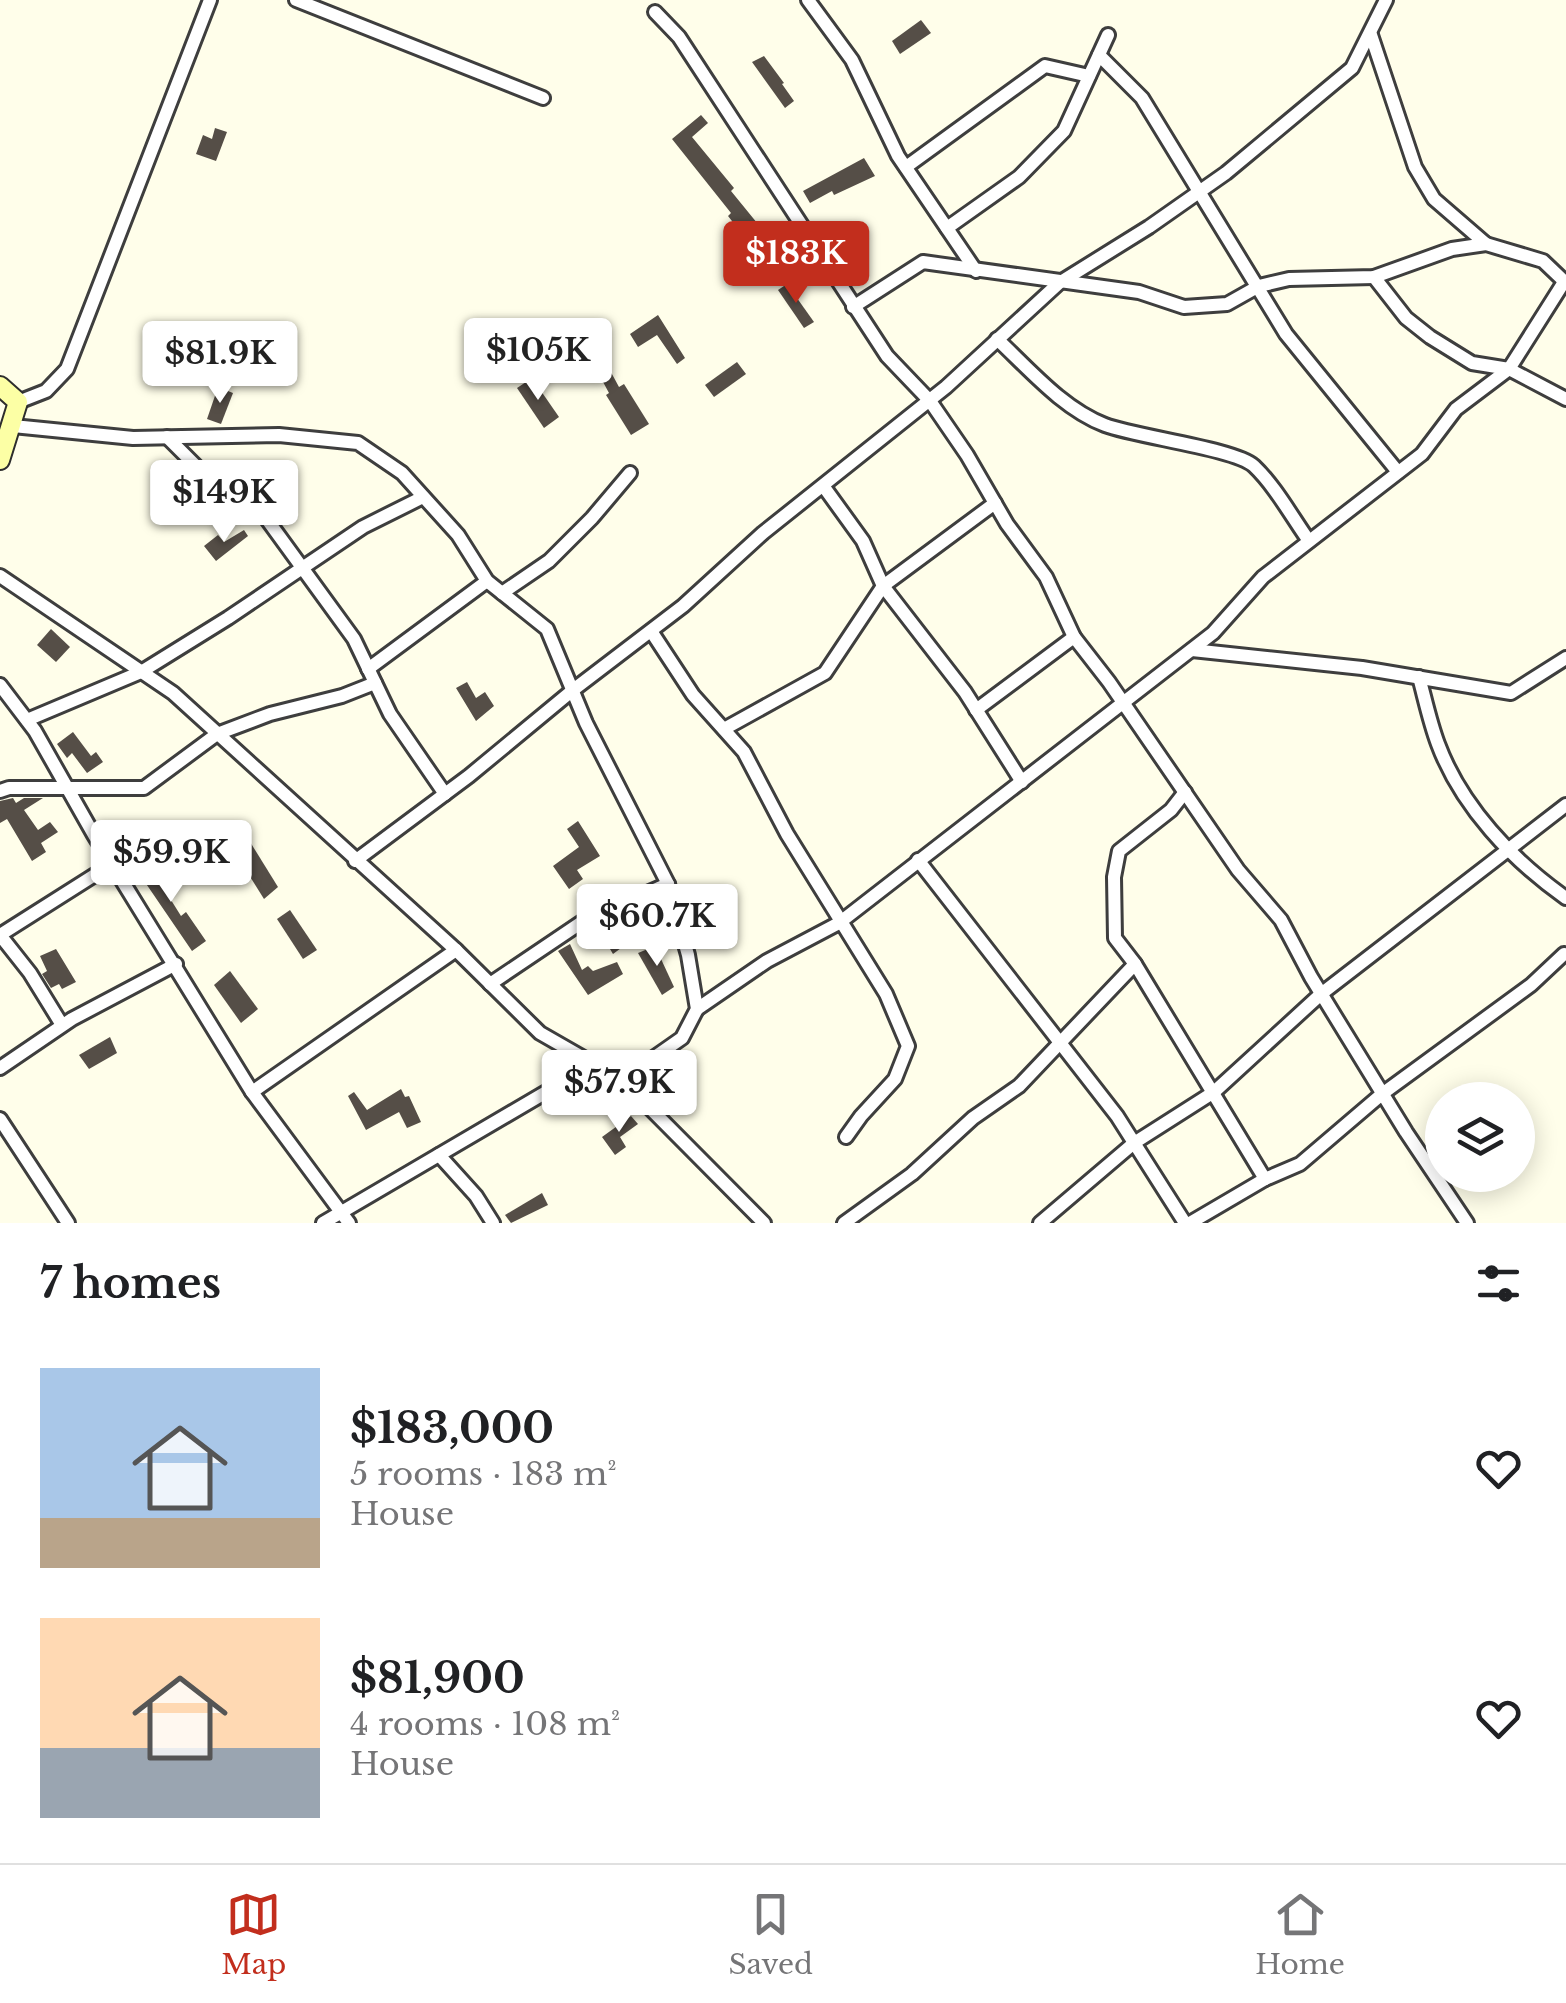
<!DOCTYPE html>
<html lang="en">
<head>
<meta charset="utf-8">
<style>
	:root { --surface:#fff; --page:#f6f6f6; --text:#202124; --muted:#757577; --line:#e0e0e0; --accent:#c22e1d }
	body { margin:0; font-family:"Libre Baskerville",serif; background:var(--page); color:var(--text); height:100vh; display:flex; flex-direction:column; font-size:38px; white-space:nowrap }
	* { box-sizing:border-box; margin:0 }
	p { font-size:32px; color:var(--muted) }
	.icon { flex:none; width:55px; height:55px; fill:none; stroke:currentColor; stroke-width:2; stroke-linecap:round; stroke-linejoin:round }
	.map { position:relative; height:1223px; overflow:hidden }
	.drawer { display:flex; flex-direction:column; background:var(--surface); flex:1 }
	.drawer>* { flex:none }
	.buttons { position:absolute; left:1425px; top:1082px; display:grid; gap:20px }
	.buttons a { display:grid; place-items:center; width:110px; height:110px; border-radius:50%; background:var(--surface); box-shadow:0 5px 25px #0003; font-size:50px }
	.price { position:absolute; translate:-50% -85px; padding:0 22px; border-radius:10px; background:#fff; color:#222; font-size:32px; line-height:65px; filter:drop-shadow(0 2px 5px #0008) }
	.price::after { content:''; position:absolute; left:50%; top:60px; width:30px; height:22px; margin-left:-15px; background:inherit; clip-path:polygon(0 0,100% 0,50% 100%) }
	.price.on { background:var(--accent); color:#fff }
	ul { padding:0; list-style:none }
	li { display:flex; align-items:center; gap:30px; height:250px; padding:0 40px }
	li span { display:grid; place-items:center; flex:none; width:280px; height:200px; border-radius:0px; color:#555 }
	li>.icon { margin-inline-start:auto }
	span .icon { width:120px; height:120px; fill:#fffc; stroke-width:1 }
	li b { font-size:42px }
	h2 { display:flex; justify-content:space-between; align-items:center; height:120px; padding:0 40px; font-size:42px }
	.tabs { display:flex; justify-content:space-around; align-items:center; height:140px; border-top:2px solid var(--line); background:var(--surface); font-size:28px; color:var(--muted) }
	.tabs a { display:grid; justify-items:center; gap:5px }
	.tabs .on { color:var(--accent) }
	.map>svg:first-child { display:block }
	.building { fill:#554e47 }
	.lines { fill:none; stroke-linecap:round; stroke-linejoin:round }
	.street-casing { stroke:#3e3e3e; stroke-width:18 }
	.secondary-casing { stroke:#2d2d2d; stroke-width:22 }
	.street { stroke:#fff; stroke-width:12 }
	.secondary { stroke:#fcffa5; stroke-width:18 }
</style>
</head>
<body>
<div class="map">
<svg width="1566" height="1223" viewBox="0 0 1566 1223">
	<rect width="100%" height="100%" fill="#fffeea"/>
	<g class="building">
		<polygon points="921,20 931,33 900,54 892,41"/>
		<polygon points="764,56 784,83 782,84 794,101 785,108 752,62"/>
		<polygon points="701,115 708,123 692,137 734,188 731,191 766,234 762,236 777,260 762,270 741,236 743,235 728,216 731,213 672,139"/>
		<polygon points="215,128 227,132 216,161 196,154 203,135 212,139"/>
		<polygon points="864,158 875,176 834,195 832,191 810,203 803,191"/>
		<polygon points="787,284 814,322 804,328 778,290"/>
		<polygon points="658,315 685,358 677,364 657,335 638,347 630,334"/>
		<polygon points="737,362 746,374 714,397 705,385"/>
		<polygon points="606,363 619,387 624,384 649,424 631,435 606,395 609,393 596,369"/>
		<polygon points="532,378 559,417 544,428 517,388"/>
		<polygon points="218,387 233,393 221,424 207,419"/>
		<polygon points="244,530 248,536 216,561 204,546 218,535 224,542"/>
		<polygon points="51,629 70,647 56,662 37,645"/>
		<polygon points="467,682 476,698 485,692 494,706 476,721 456,688"/>
		<polygon points="73,732 91,756 96,752 103,762 87,773 72,753 67,758 57,744"/>
		<polygon points="13,798 16,803 24,798 43,798 24,810 38,830 50,822 58,832 41,843 46,852 32,861 7,819 0,823 0,801"/>
		<polygon points="578,821 600,856 577,870 583,879 569,889 553,866 579,847 567,829"/>
		<polygon points="239,824 278,887 264,899 224,835"/>
		<polygon points="149,861 157,874 162,869 174,886 166,892 181,916 186,912 206,941 192,951 136,869"/>
		<polygon points="290,910 317,950 303,959 277,919"/>
		<polygon points="636,920 644,931 613,954 604,939"/>
		<polygon points="570,944 582,970 588,966 593,971 617,962 623,974 588,995 558,951"/>
		<polygon points="655,946 674,987 662,995 638,953"/>
		<polygon points="56,949 76,982 62,989 59,984 51,988 42,974 47,971 40,956"/>
		<polygon points="230,971 258,1009 241,1023 214,985"/>
		<polygon points="110,1037 117,1053 89,1069 79,1055"/>
		<polygon points="401,1089 405,1097 409,1096 421,1122 407,1128 399,1112 366,1130 348,1096 354,1092 367,1110"/>
		<polygon points="631,1116 638,1124 620,1137 626,1147 615,1155 602,1137"/>
		<polygon points="542,1193 548,1205 511,1223 505,1215"/>
	</g>
	<g class="lines">
		<defs>
			<g id="street">
				<polyline points="296,0 543,98"/>
				<polyline points="808,0 852,60 898,156 976,271"/>
				<polyline points="655,12 679,37 887,356 930,401 967,455 1007,524 1046,577 1074,637 1109,682 1238,870 1281,920 1311,977 1406,1132 1467,1223"/>
				<polyline points="1371,35 1415,167 1434,199 1486,244"/>
				<polyline points="1099,55 1142,98 1286,334 1398,472"/>
				<polyline points="906,167 1045,66 1089,76"/>
				<polyline points="947,228 1019,177 1064,131 1108,35"/>
				<polyline points="1374,277 1406,318 1430,337 1472,363 1509,369 1566,399"/>
				<polyline points="853,307 923,262 1139,292 1184,307 1227,304 1259,286 1289,279 1374,277 1452,249 1486,244 1543,261 1566,283"/>
				<path d="M997,339C1029,369 1063,409 1105,425C1137,437 1236,449 1254,466C1275,486 1292,517 1309,541"/>
				<polyline points="18,402 46,391 67,369 210,0"/>
				<polyline points="13,426 133,438 279,435 358,443 402,473 458,535 487,581 547,629 586,723 668,884 688,955 697,1009 682,1038 622,1080"/>
				<polyline points="167,437 220,490 266,518 354,639 390,714 445,794"/>
				<polyline points="824,487 863,541 883,586 965,692 1022,782"/>
				<polyline points="0,576 173,693 456,950 540,1033 622,1080 764,1223"/>
				<polyline points="502,593 549,561 592,518 630,473"/>
				<polyline points="651,631 693,695 744,752 787,834 886,994 908,1046 895,1079 861,1116 846,1137"/>
				<polyline points="1192,650 1362,668 1511,693 1566,658"/>
				<polyline points="368,669 487,581"/>
				<path d="M1419,677C1425,699 1430,723 1438,744C1461,806 1513,861 1566,898"/>
				<polyline points="0,685 35,731 94,835 252,1092 349,1223"/>
				<polyline points="976,710 1074,637"/>
				<polyline points="27,720 141,672 228,618 363,527 423,497"/>
				<polyline points="724,729 825,673 883,586 995,503"/>
				<polyline points="0,791 9,788 144,788 217,734 270,714 342,696 375,683"/>
				<polyline points="1185,792 1171,810 1119,851 1114,877 1115,938 1135,964 1265,1179"/>
				<polyline points="918,860 1117,1116 1185,1223"/>
				<polyline points="355,861 469,776 573,690 683,606 763,533 946,387 1059,283 1149,227 1226,173 1352,68 1386,0"/>
				<polyline points="0,935 112,864"/>
				<polyline points="0,935 30,973 62,1025"/>
				<polyline points="490,984 585,920 668,884"/>
				<polyline points="697,1009 767,961 839,923 1213,633 1263,577 1422,454 1456,409 1509,369 1564,282"/>
				<polyline points="0,1068 72,1019 176,964"/>
				<polyline points="252,1092 456,950"/>
				<polyline points="0,1119 68,1223"/>
				<polyline points="439,1155 476,1196 493,1223"/>
				<polyline points="323,1223 594,1064"/>
				<polyline points="844,1223 912,1174 973,1118 1019,1086 1135,964"/>
				<polyline points="1040,1223 1134,1143 1214,1092 1321,994 1566,805"/>
				<polyline points="1190,1223 1265,1179 1300,1164 1382,1094 1531,985 1564,954"/>
			</g>
			<polyline id="secondary" points="0,386 18,402 0,460"/>
		</defs>
		<use href="#street" class="street-casing"/>
		<use href="#secondary" class="secondary-casing"/>
		<use href="#street" class="street"/>
		<use href="#secondary" class="secondary"/>
	</g>
</svg>
<div class="buttons">
<a><svg class="icon" aria-label="layers" viewBox="0 0 24 24"><path d="M12 4l9 5-9 5-9-5zM3 14l9 5 9-5"/></svg></a>
</div>
<b class="price on" style="left:796px;top:306px">$183K</b>
<b class="price" style="left:538px;top:403px">$105K</b>
<b class="price" style="left:220px;top:406px">$81.9K</b>
<b class="price" style="left:224px;top:545px">$149K</b>
<b class="price" style="left:171px;top:905px">$59.9K</b>
<b class="price" style="left:657px;top:969px">$60.7K</b>
<b class="price" style="left:619px;top:1135px">$57.9K</b>
</div>
<section class="drawer">
<h2>7 homes<svg class="icon" aria-label="filters" viewBox="0 0 24 24"><path d="M4 7h16M4 17h16"/><circle cx="9" cy="7" r="2"/><circle cx="15" cy="17" r="2"/></svg></h2>
<ul>
<li><span style="background:linear-gradient(#a9c7e8 75%,#b9a48a 0)"><svg class="icon" aria-label="home" viewBox="0 0 24 24"><path d="M3 11l9-7 9 7M6 9v11h12V9"/></svg></span><div><b>$183,000</b><p>5 rooms · 183 m²</p><p>House</p></div><svg class="icon" aria-label="heart" viewBox="0 0 24 24"><path d="M12 20l-8-8c-3-5 5-10 8-4 3-6 11-1 8 4z"/></svg></li>
<li><span style="background:linear-gradient(#ffd9b3 65%,#9aa5b1 0)"><svg class="icon" aria-label="home" viewBox="0 0 24 24"><path d="M3 11l9-7 9 7M6 9v11h12V9"/></svg></span><div><b>$81,900</b><p>4 rooms · 108 m²</p><p>House</p></div><svg class="icon" aria-label="heart" viewBox="0 0 24 24"><path d="M12 20l-8-8c-3-5 5-10 8-4 3-6 11-1 8 4z"/></svg></li>
</ul>
</section>
<nav class="tabs">
<a class="on"><svg class="icon" aria-label="map" viewBox="0 0 24 24"><path d="M3 6l6-2 6 2 6-2v14l-6 2-6-2-6 2zM9 4v14M15 6v14"/></svg>Map</a>
<a><svg class="icon" aria-label="saved" viewBox="0 0 24 24"><path d="M7 4h10v16l-5-4-5 4z"/></svg>Saved</a>
<a><svg class="icon" aria-label="home" viewBox="0 0 24 24"><path d="M3 11l9-7 9 7M6 9v11h12V9"/></svg>Home</a>
</nav>
</body>
</html>
